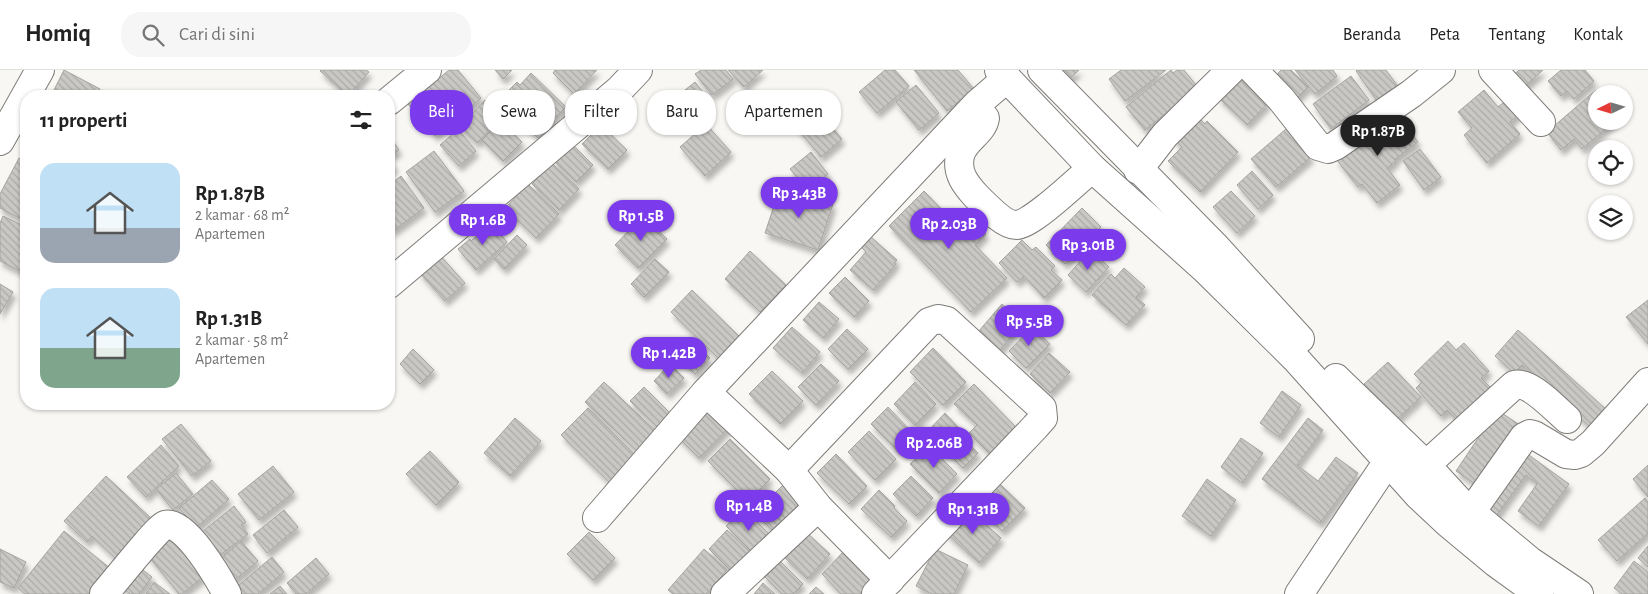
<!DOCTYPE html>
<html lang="id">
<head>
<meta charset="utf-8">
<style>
	:root { --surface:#fff; --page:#f6f6f6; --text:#222; --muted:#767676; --line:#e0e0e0; --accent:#7c3aed }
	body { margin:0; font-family:"Alegreya Sans",sans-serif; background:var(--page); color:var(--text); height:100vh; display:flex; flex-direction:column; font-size:19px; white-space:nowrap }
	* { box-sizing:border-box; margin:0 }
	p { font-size:16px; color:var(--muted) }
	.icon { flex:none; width:28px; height:28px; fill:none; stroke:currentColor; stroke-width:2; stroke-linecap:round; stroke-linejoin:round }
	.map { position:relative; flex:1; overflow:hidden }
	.details { position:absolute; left:20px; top:20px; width:375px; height:320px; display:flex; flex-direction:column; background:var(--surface); border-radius:20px; box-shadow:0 1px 4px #0004 }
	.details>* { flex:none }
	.banner { position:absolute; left:410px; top:20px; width:475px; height:45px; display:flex; gap:10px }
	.needle { width:32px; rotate:265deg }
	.buttons { position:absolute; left:1588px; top:15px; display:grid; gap:10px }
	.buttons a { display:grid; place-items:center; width:45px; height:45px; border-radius:50%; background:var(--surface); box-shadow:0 1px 4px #0004; font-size:25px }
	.price { position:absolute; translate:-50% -42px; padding:0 11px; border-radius:18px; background:var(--accent); color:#fff; font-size:16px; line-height:32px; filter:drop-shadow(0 1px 2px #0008) }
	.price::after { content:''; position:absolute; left:50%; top:30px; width:15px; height:11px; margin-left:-8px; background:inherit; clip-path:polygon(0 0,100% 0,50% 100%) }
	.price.current { background:#222; color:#fff }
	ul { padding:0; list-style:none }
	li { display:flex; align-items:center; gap:15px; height:125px; padding:0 20px }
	li span { display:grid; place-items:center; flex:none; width:140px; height:100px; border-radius:15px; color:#555 }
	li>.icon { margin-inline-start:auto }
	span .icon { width:60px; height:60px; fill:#fffc; stroke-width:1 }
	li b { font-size:21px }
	h2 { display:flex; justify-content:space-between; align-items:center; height:60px; padding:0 20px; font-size:21px }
	.pill { padding:0 18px; border-radius:20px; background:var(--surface); box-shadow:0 1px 4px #0004; font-size:18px; line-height:45px }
	.pill.current { background:var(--accent); color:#fff }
	header { display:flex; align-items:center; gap:30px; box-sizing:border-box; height:70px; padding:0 25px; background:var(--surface); border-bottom:1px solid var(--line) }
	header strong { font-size:24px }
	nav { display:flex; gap:28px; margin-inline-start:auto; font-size:18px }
	.search { width:350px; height:45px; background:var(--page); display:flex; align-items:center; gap:12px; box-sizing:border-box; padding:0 18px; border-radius:20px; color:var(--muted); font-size:19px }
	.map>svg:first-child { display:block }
	.building { fill:url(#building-back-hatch); stroke:#a6a4a1; filter:url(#shadow) }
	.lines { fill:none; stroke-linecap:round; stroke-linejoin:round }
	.minor-casing { stroke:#7e7c79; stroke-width:30 }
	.minor { stroke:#fff; stroke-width:28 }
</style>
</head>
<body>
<header>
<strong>Homiq</strong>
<div class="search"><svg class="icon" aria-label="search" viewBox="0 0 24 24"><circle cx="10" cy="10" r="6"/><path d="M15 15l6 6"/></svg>Cari di sini</div>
<nav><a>Beranda</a><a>Peta</a><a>Tentang</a><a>Kontak</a></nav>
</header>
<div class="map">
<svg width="1648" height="524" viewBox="0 0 1648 524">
	<defs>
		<pattern id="building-back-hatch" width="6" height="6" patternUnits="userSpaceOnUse" patternTransform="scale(1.25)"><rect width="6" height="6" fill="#c9c8c5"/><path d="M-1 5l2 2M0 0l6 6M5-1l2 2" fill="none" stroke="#acaba8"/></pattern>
		<filter id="shadow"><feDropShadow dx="3" dy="5.5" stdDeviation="2.5" flood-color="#0004"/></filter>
	</defs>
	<rect width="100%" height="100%" fill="#f9f7f4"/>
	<g class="building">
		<polygon points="64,0 100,19 97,26 51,26"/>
		<polygon points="321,0 366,0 369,2 348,26 320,1"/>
		<polygon points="449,0 458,0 481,28 435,66 408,34"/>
		<polygon points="495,0 512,0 503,9"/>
		<polygon points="555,0 597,0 574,24 553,3"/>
		<polygon points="701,0 726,0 733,9 712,25 695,4"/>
		<polygon points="728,0 763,0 744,17"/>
		<polygon points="885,0 895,0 909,16 877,43 859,22"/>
		<polygon points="914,0 958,0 974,19 947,41"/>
		<polygon points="1051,0 1079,0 1064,14"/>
		<polygon points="1121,0 1166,0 1125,31 1109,9"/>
		<polygon points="1171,0 1173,3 1177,0 1184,0 1196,15 1188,21 1190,24 1145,60 1126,37"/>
		<polygon points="1281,0 1291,0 1308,17 1294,31 1273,9"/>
		<polygon points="1295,0 1333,0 1337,6 1315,24"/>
		<polygon points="1357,0 1386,0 1400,19 1379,34 1356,1"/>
		<polygon points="1519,0 1543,0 1522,19 1511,7"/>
		<polygon points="1561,0 1585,0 1594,11 1574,29 1567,21 1561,26 1548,11"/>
		<polygon points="531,3 566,37 553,50 555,52 538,68 518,48 527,39 522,34 517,40 503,26 517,12 520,15"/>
		<polygon points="1239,5 1268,33 1247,55 1218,27"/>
		<polygon points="1351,6 1369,30 1331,59 1313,34"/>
		<polygon points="695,12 710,31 690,47 675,28"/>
		<polygon points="916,15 939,43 919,60 896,32"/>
		<polygon points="1484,20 1498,37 1509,28 1521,42 1510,52 1520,64 1487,93 1464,65 1472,58 1458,42"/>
		<polygon points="1596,20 1599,24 1596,24 1596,51 1615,51 1582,79 1574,69 1561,80 1547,62"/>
		<polygon points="485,30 502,47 477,73 460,57"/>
		<polygon points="817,39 842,69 821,87 796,57"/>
		<polygon points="1396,43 1418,72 1395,89 1396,91 1387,98 1400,115 1377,133 1362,114 1358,117 1336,89"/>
		<polygon points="1196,45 1205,54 1207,51 1238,82 1200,122 1168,91 1182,77 1173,69"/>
		<polygon points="501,51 522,72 503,91 482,70"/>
		<polygon points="706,54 731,82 705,106 680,77"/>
		<polygon points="601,55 627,80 608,99 582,74"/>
		<polygon points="458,59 476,81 459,96 440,75"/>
		<polygon points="1286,59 1311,87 1276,117 1251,89"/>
		<polygon points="389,66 399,80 389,87"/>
		<polygon points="570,72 593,95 576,112 553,90"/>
		<polygon points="1420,79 1441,107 1424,120 1403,91"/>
		<polygon points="434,81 464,121 435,142 406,102"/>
		<polygon points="811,82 828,104 808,121 790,99"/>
		<polygon points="19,88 26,92 26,135 19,148 0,138 0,124"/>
		<polygon points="389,89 395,97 389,102"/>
		<polygon points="552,93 579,119 559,140 532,114"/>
		<polygon points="1252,101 1273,125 1258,139 1237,115"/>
		<polygon points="401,106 424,138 393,161 389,155 389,115"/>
		<polygon points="528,114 559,144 536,168 505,138"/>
		<polygon points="780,118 833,134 818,180 765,163"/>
		<polygon points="924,121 955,153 966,143 986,164 975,175 1007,208 971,242 889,156"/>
		<polygon points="1231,121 1255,146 1237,163 1213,137"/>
		<polygon points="1082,138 1101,157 1065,194 1046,175"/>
		<polygon points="3,146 26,157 26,204 0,191 0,153"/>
		<polygon points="643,146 667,169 638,198 615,175"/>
		<polygon points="491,153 507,172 476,200 458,179 470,169 471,171"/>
		<polygon points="517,165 527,175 504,199 494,189"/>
		<polygon points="870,166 897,190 894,193 896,194 873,220 850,200 866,182 861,177"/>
		<polygon points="1022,170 1032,180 1036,177 1055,196 1051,200 1062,210 1044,228 1024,206 1017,212 999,193"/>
		<polygon points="1090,180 1109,197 1086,222 1068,205"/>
		<polygon points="750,181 786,215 760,242 725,209"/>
		<polygon points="439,184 465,213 445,231 419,202"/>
		<polygon points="655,189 669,202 644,227 631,214"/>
		<polygon points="1124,198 1145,217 1136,227 1145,235 1126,255 1092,225 1111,204 1115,208"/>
		<polygon points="845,207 869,231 854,247 829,223"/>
		<polygon points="0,214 13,222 0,244"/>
		<polygon points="692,220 742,269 721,291 671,242"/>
		<polygon points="1648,230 1648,274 1626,247"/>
		<polygon points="819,232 839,249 823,268 803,250"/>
		<polygon points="1002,234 1021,251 1012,261 1014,263 999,281 978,262"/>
		<polygon points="792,257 820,282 802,303 773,278"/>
		<polygon points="1032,257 1050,274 1026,298 1009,281"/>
		<polygon points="847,259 868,279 848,299 828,279"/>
		<polygon points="1518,260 1607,340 1591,358 1522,295 1514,303 1495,286"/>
		<polygon points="690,268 710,288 695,304 675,284"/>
		<polygon points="1448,271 1456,280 1464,273 1489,301 1481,308 1491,318 1457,350 1447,340 1441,346 1416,318 1422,312 1414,304"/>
		<polygon points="933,278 966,312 943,335 910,302"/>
		<polygon points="413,279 434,300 420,314 400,294"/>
		<polygon points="1049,283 1070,302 1050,323 1030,304"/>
		<polygon points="1388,292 1421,327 1396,350 1363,315"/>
		<polygon points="670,294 684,308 667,324 654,311"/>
		<polygon points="821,294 839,311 816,335 798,317"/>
		<polygon points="772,301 803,331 780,354 749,324"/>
		<polygon points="604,312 659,364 640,384 585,332"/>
		<polygon points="915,312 936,334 915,355 894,334"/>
		<polygon points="974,314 1016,357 990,384 969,363 977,355 954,334"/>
		<polygon points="644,317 673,346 660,360 630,331"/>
		<polygon points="1282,321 1301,335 1279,367 1260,353"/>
		<polygon points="712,330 734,352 699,388 677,366"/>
		<polygon points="888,337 912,362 896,379 871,354"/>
		<polygon points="588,338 638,388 612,415 561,365"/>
		<polygon points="1497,340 1520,355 1478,416 1456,401"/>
		<polygon points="945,343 960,359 957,362 978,383 963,398 942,377 939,380 924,365"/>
		<polygon points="515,348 541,371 510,406 484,383"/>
		<polygon points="1308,348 1323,360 1297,395 1318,411 1336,387 1358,403 1320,453 1262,409"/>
		<polygon points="181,354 211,391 192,406 162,369"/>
		<polygon points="869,361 896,389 875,410 848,382"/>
		<polygon points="1241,368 1263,383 1242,413 1221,397"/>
		<polygon points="730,369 770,409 748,431 708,391"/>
		<polygon points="161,375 179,396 146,427 127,407"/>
		<polygon points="929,376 957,404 939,423 910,394"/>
		<polygon points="1522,380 1569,414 1539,456 1518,441 1537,414 1526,405 1496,446 1482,436"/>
		<polygon points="430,381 459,412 436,435 406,404"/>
		<polygon points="836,384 867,416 849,434 817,403"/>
		<polygon points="1648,395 1648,427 1633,409"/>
		<polygon points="273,396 294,422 259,450 238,424"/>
		<polygon points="176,403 193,424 173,440 156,419"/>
		<polygon points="106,406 152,449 115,488 92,466 87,472 64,451"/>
		<polygon points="911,406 933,428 916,446 893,424"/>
		<polygon points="1207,409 1236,430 1211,466 1182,446"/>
		<polygon points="212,410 229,429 196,458 179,438"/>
		<polygon points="998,412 1025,438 1002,461 975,435"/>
		<polygon points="783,415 800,433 773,461 755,443"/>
		<polygon points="879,420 895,436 894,438 907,451 891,467 861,439"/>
		<polygon points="1645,428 1648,432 1648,463 1617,491 1598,470"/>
		<polygon points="234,436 246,452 241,455 248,464 219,486 202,462"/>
		<polygon points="966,437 1001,468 979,493 944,461"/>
		<polygon points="743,438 772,467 755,485 726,456"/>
		<polygon points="284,440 298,457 267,483 253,465"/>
		<polygon points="727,460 752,484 733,503 709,479"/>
		<polygon points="64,461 111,499 91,524 25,524 18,518"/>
		<polygon points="589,462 615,488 593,510 567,484"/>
		<polygon points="806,462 830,484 807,509 784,487"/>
		<polygon points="169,464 204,506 182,524 179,524 146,483"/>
		<polygon points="241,471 258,491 230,514 214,495"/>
		<polygon points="1648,476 1648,497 1638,488"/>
		<polygon points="0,479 26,492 14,518 0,512"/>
		<polygon points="704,479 727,500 706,524 673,524 668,520"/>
		<polygon points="846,479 877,510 863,524 841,524 822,504"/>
		<polygon points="935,479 968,495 954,524 932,524 916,516"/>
		<polygon points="272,487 284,502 258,524 235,524 232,521"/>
		<polygon points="316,488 329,504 306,524 296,524 287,513"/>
		<polygon points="778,489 803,514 793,524 782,524 763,505"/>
		<polygon points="1634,491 1648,502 1648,524 1622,524 1614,518"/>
		<polygon points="134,493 152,507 139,524 130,524 118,514"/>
		<polygon points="154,512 170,524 146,524"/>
		<polygon points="763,513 775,524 754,524"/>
		<polygon points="280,516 287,524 270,524"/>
		<polygon points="816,517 824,524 809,524"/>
	</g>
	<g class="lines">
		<defs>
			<g id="minor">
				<polyline points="999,0 1092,98 1205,199 1295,288 1418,425 1449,454 1496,493 1539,524"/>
				<polyline points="1042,0 1214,175 1300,269"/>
				<polyline points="1253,0 1281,29 1318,76 1328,79 1335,76 1411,24 1441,0"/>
				<polyline points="1493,0 1541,52"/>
				<polyline points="389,31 427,0"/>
				<path d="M985,48C983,63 963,70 960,86C956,103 966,115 976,126C985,135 1004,155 1016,155C1030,156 1079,109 1092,98"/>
				<polyline points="0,71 40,0"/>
				<polyline points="1138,100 1165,65 1231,0"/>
				<polyline points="389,214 619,20 638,0"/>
				<polyline points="1336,308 1426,395 1459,431 1471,442 1530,491 1579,524"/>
				<polyline points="706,322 789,400 818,437 890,510"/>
				<path d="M1426,395L1514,315C1530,311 1554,338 1567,349"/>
				<polyline points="789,400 929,252 938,249 947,251 1042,338 1043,348 1035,357 876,524"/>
				<polyline points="1471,442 1524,367 1530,364 1534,365 1566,384 1575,385 1581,383 1593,373 1648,312"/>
				<polyline points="597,448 706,322 977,34 1006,9"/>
				<path d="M104,524C113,514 158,457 165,455C185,449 219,509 227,524"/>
				<polyline points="725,524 818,437"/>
				<polyline points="1299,524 1388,391"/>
			</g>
		</defs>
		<use href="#minor" class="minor-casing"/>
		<use href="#minor" class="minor"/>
	</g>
</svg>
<div class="buttons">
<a><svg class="needle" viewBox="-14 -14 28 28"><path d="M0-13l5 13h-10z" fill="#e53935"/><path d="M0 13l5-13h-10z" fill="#767676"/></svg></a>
<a><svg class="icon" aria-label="locate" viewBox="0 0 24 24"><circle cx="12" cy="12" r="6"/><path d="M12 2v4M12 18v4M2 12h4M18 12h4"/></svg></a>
<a><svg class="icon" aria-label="layers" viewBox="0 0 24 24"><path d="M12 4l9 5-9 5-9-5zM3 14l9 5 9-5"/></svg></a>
</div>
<b class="price current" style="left:1378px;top:87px">Rp 1.87B</b>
<b class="price" style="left:799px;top:149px">Rp 3.43B</b>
<b class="price" style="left:641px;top:172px">Rp 1.5B</b>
<b class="price" style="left:483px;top:176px">Rp 1.6B</b>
<b class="price" style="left:949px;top:180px">Rp 2.03B</b>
<b class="price" style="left:1088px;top:201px">Rp 3.01B</b>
<b class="price" style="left:1029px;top:277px">Rp 5.5B</b>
<b class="price" style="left:669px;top:309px">Rp 1.42B</b>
<b class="price" style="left:934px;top:399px">Rp 2.06B</b>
<b class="price" style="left:749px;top:462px">Rp 1.4B</b>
<b class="price" style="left:973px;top:465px">Rp 1.31B</b>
<div class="banner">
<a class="pill current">Beli</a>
<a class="pill">Sewa</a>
<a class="pill">Filter</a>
<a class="pill">Baru</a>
<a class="pill">Apartemen</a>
</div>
<section class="details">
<h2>11 properti<svg class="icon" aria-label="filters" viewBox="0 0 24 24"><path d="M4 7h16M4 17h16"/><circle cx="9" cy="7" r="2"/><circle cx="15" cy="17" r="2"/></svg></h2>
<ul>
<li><span style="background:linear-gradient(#bfe0f5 65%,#9aa5b1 0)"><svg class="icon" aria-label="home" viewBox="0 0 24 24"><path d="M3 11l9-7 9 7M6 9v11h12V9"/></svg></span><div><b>Rp 1.87B</b><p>2 kamar · 68 m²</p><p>Apartemen</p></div></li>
<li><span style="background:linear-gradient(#bfe0f5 60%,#7fa58c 0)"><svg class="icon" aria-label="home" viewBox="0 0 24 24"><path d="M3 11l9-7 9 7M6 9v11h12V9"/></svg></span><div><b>Rp 1.31B</b><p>2 kamar · 58 m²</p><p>Apartemen</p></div></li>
</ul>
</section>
</div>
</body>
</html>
